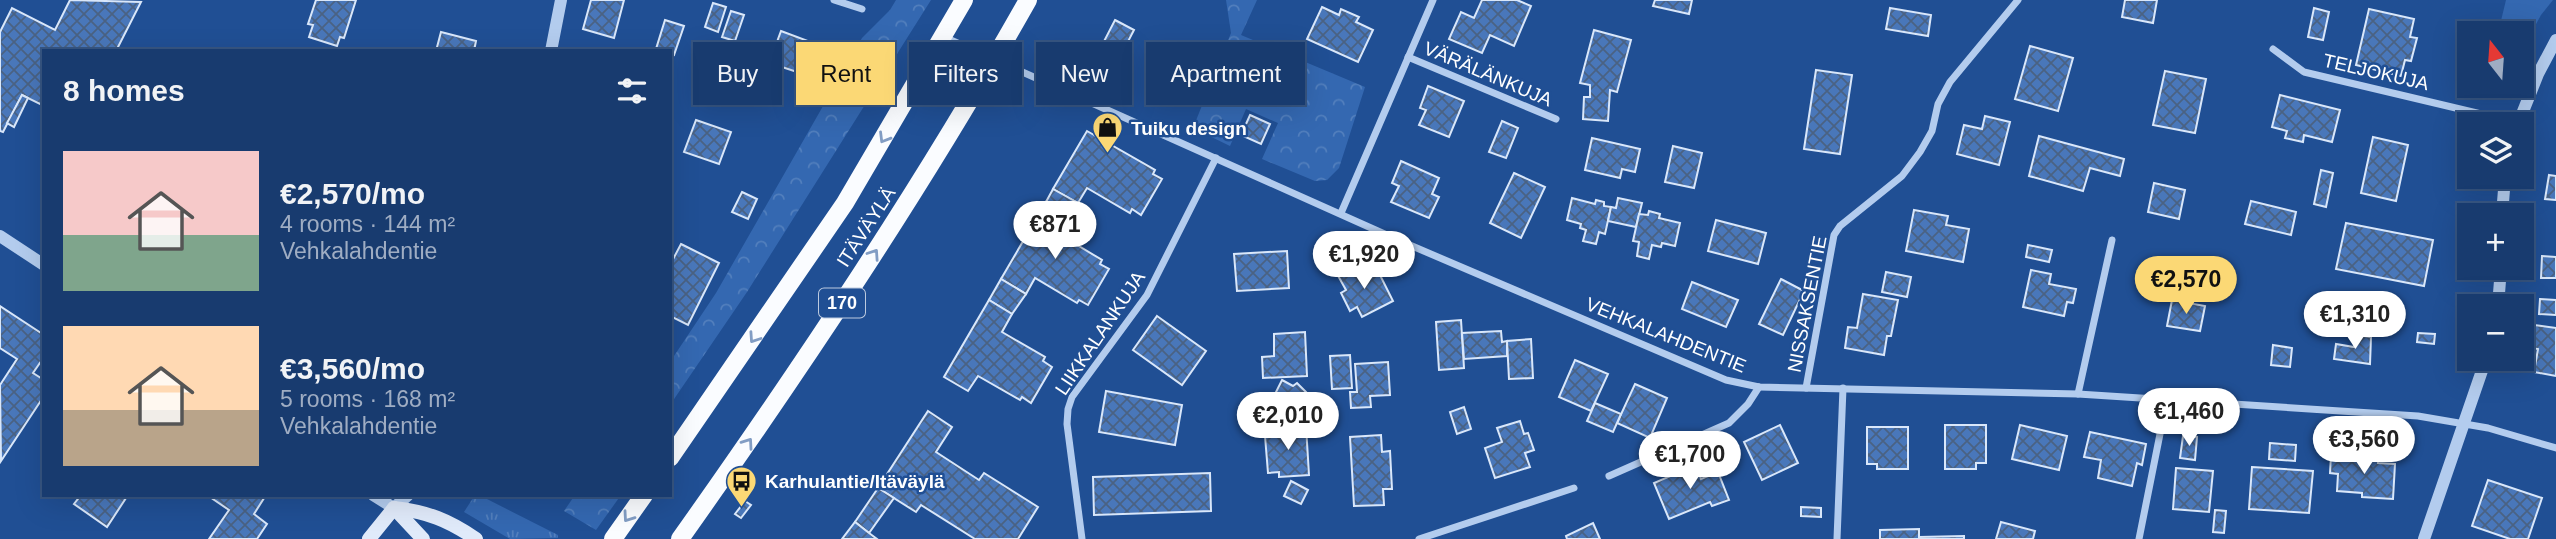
<!DOCTYPE html>
<html lang="en">
<head>
<meta charset="utf-8">
<style>
	:root { --surface:#183b6f; --page:#254677; --text:#f1f3f6; --muted:#9fadc3; --line:#365582; --accent:#fbd875 }
	body { margin:0; font-family:Helvetica,sans-serif; background:var(--page); color:var(--text); height:100vh; display:flex; flex-direction:column; font-size:26px; white-space:nowrap }
	* { box-sizing:border-box; margin:0 }
	p { font-size:23px; color:var(--muted) }
	.icon { flex:none; width:38px; height:38px; fill:none; stroke:currentColor; stroke-width:2; stroke-linecap:round; stroke-linejoin:round }
	.map { position:relative; flex:1; overflow:hidden }
	.details { position:absolute; left:42px; top:49px; width:630px; height:448px; display:flex; flex-direction:column; background:var(--surface); border-radius:0px; box-shadow:0 7px 28px #0002,0 0 0 2px var(--line) }
	.details>* { flex:none }
	.hud { position:absolute; left:693px; top:42px; width:665px; height:63px; display:flex; gap:14px }
	.needle { width:46px; rotate:343deg }
	.fabs { position:absolute; left:2457px; top:21px; display:grid; gap:14px }
	.fabs a { display:grid; place-items:center; width:77px; height:77px; border-radius:0px; background:var(--surface); box-shadow:0 7px 28px #0002,0 0 0 2px var(--line); font-size:35px }
	.price { position:absolute; translate:-50% -60px; padding:0 16px; border-radius:24px; background:#fff; color:#222; font-size:23px; line-height:46px; filter:drop-shadow(0 2px 4px #0008) }
	.price::after { content:''; position:absolute; left:50%; top:42px; width:21px; height:16px; margin-left:-10px; background:inherit; clip-path:polygon(0 0,100% 0,50% 100%) }
	.price.current { background:var(--accent); color:#111 }
	ul { padding:0; list-style:none }
	li { display:flex; align-items:center; gap:21px; height:175px; padding:0 21px }
	li span { display:grid; place-items:center; flex:none; width:196px; height:140px; border-radius:0px; color:#555 }
	li>.icon { margin-inline-start:auto }
	span .icon { width:84px; height:84px; fill:#fffc; stroke-width:1 }
	li b { font-size:30px }
	h2 { display:flex; justify-content:space-between; align-items:center; height:84px; padding:0 21px; font-size:30px }
	.tag { padding:0 24px; border-radius:0px; background:var(--surface); box-shadow:0 7px 28px #0002,0 0 0 2px var(--line); font-size:24px; line-height:63px }
	.tag.current { background:var(--accent); color:#111 }
	.map>svg:first-child { display:block }
	.grass { fill:url(#grass-tufts) }
	.forest { fill:url(#forest-crowns) }
	.park { fill:#3468b1 }
	.building { fill:url(#building-cross-hatch); stroke:#d9e7fa; stroke-width:2 }
	.lines { fill:none; stroke-linecap:round; stroke-linejoin:round }
	.minor { stroke:#b3ccee; stroke-width:7 }
	.tertiary { stroke:#b3ccee; stroke-width:12 }
	.secondary { stroke:#e0eafa; stroke-width:14 }
	.primary { stroke:#fafcff; stroke-width:18 }
	.oneway { stroke:#829dc4 }
	.labels { text-anchor:middle; dominant-baseline:central; stroke-width:5; stroke-linejoin:round; paint-order:stroke }
	.shield { fill:#204f94; stroke:#bccadf; stroke-width:2 }
	.shield-label { font-size:18px; font-weight:bold; fill:#fff }
	.street-label { font-size:19px; fill:#fff; stroke:#204f94 }
	.poi-label { font-size:19px; font-weight:bold; fill:#fff; stroke:#204f94; text-anchor:start }
</style>
</head>
<body>
<div class="map">
<svg width="2556" height="539" viewBox="0 0 2556 539">
	<defs>
		<pattern id="grass-tufts" width="24" height="20" patternUnits="userSpaceOnUse" patternTransform="scale(1.75)"><rect width="24" height="20" fill="#3468b1"/><path d="M3 7l-1-3M5 7V3M7 7l1-3M15 17l-1-3M17 17v-4M19 17l1-3" fill="none" stroke="#527fbd"/></pattern>
		<pattern id="forest-crowns" width="20" height="18" patternUnits="userSpaceOnUse" patternTransform="scale(1.75)"><rect width="20" height="18" fill="#3468b1"/><path d="M2 6a3 3 0 1 1 6 0M12 15a3 3 0 1 1 6 0" fill="none" stroke="#527fbd"/></pattern>
		<pattern id="building-cross-hatch" width="8" height="8" patternUnits="userSpaceOnUse" patternTransform="scale(1.75)"><rect width="8" height="8" fill="#4977ba"/><path d="M0 0l8 8M0 8l8-8" fill="none" stroke="#4a6283"/></pattern>
	</defs>
	<rect width="100%" height="100%" fill="#204f94"/>
	<polygon class="grass" points="475,495 479,495 558,535 558,538 510,539 464,512"/>
	<g class="forest">
		<polygon points="896,0 931,0 747,292 670,405 670,362 716,293 862,38 890,10"/>
		<polygon points="1226,0 1257,0 1241,35 1365,87 1339,168 1327,180 1315,181 1262,159 1278,123 1246,109 1230,146 1193,128 1231,33"/>
		<polygon points="575,495 621,495 596,530 564,511"/>
	</g>
	<polygon class="park" points="2506,0 2553,0 2541,15 2522,50 2522,33 2498,33"/>
	<g class="building">
		<polygon points="70,0 141,2 116,51 44,51 44,106 22,95 3,132 0,131 0,32 12,8 55,30"/>
		<polygon points="316,0 356,0 344,38 340,37 337,46 309,37 313,25 308,24"/>
		<polygon points="591,0 624,0 614,38 583,29"/>
		<polygon points="1482,0 1517,0 1531,6 1514,46 1490,35 1482,53 1449,39 1461,12 1474,18"/>
		<polygon points="1655,0 1692,0 1689,14 1653,6"/>
		<polygon points="2125,0 2157,0 2153,23 2122,17"/>
		<polygon points="713,3 726,7 718,32 705,27"/>
		<polygon points="1322,7 1339,15 1341,9 1359,17 1356,22 1373,30 1358,62 1307,39"/>
		<polygon points="1890,8 1931,15 1928,36 1886,29"/>
		<polygon points="2314,8 2329,12 2323,40 2308,37"/>
		<polygon points="2369,9 2414,19 2410,37 2417,38 2411,61 2405,60 2401,76 2356,65"/>
		<polygon points="731,11 744,15 735,41 722,37"/>
		<polygon points="665,20 684,26 674,55 670,54 670,51 656,49"/>
		<polygon points="1115,20 1134,30 1118,61 1099,51"/>
		<polygon points="1594,30 1631,40 1617,92 1610,90 1608,121 1583,119 1584,97 1590,97 1590,85 1580,83"/>
		<polygon points="781,31 808,41 797,72 770,63 768,69 758,65 764,46 774,50"/>
		<polygon points="441,32 476,41 474,51 436,51"/>
		<polygon points="2030,46 2073,58 2058,111 2015,99"/>
		<polygon points="1816,70 1852,75 1840,154 1804,149"/>
		<polygon points="2165,71 2206,79 2195,133 2153,125"/>
		<polygon points="1428,86 1464,101 1449,137 1419,125 1426,110 1420,108"/>
		<polygon points="22,95 28,98 14,127 7,123"/>
		<polygon points="2280,95 2340,110 2332,142 2304,135 2303,142 2285,138 2287,131 2272,127"/>
		<polygon points="1250,115 1270,124 1261,144 1241,135"/>
		<polygon points="1985,116 2010,122 1999,165 1957,154 1964,125 1982,129"/>
		<polygon points="696,120 731,132 719,164 684,152"/>
		<polygon points="1502,121 1518,128 1506,158 1489,152"/>
		<polygon points="1087,131 1155,170 1153,174 1162,179 1141,215 1132,209 1130,213 1087,188 1078,203 1053,189"/>
		<polygon points="2039,136 2124,159 2120,176 2090,168 2083,191 2029,176"/>
		<polygon points="2373,137 2408,145 2396,201 2361,193"/>
		<polygon points="1592,138 1640,149 1635,172 1622,169 1620,178 1585,170"/>
		<polygon points="1673,146 1702,153 1694,188 1665,182"/>
		<polygon points="1401,161 1439,178 1432,194 1439,197 1429,218 1391,202 1399,186 1392,183"/>
		<polygon points="2321,170 2333,173 2326,207 2314,204"/>
		<polygon points="1514,173 1545,187 1521,238 1490,223"/>
		<polygon points="2549,175 2556,176 2556,200 2545,199"/>
		<polygon points="2154,183 2185,190 2179,219 2148,212"/>
		<polygon points="1053,189 1078,203 1069,216 1046,202"/>
		<polygon points="742,192 757,199 748,219 732,212"/>
		<polygon points="1572,198 1595,204 1596,200 1604,202 1604,206 1611,207 1605,234 1599,232 1596,244 1583,241 1586,230 1580,228 1581,224 1567,220"/>
		<polygon points="1618,198 1642,203 1636,227 1608,221 1611,207 1616,208"/>
		<polygon points="2251,201 2296,212 2291,235 2245,224"/>
		<polygon points="1046,202 1069,216 1059,234 1102,260 1100,264 1109,269 1088,305 1079,300 1077,303 1035,278 1026,294 1001,279"/>
		<polygon points="1914,210 1948,216 1946,225 1969,229 1963,262 1906,251"/>
		<polygon points="1649,211 1660,214 1659,218 1680,223 1675,246 1662,243 1661,247 1652,245 1649,259 1637,256 1639,242 1633,241 1639,214 1648,215"/>
		<polygon points="1716,220 1766,233 1758,264 1708,251"/>
		<polygon points="2346,223 2433,240 2424,286 2336,269"/>
		<polygon points="681,244 719,263 688,325 670,316 670,265"/>
		<polygon points="2028,245 2052,250 2049,262 2026,257"/>
		<polygon points="1287,251 1289,288 1237,291 1234,254"/>
		<polygon points="2542,256 2556,257 2556,278 2541,278"/>
		<polygon points="1357,263 1366,279 1379,273 1393,301 1362,317 1357,307 1350,311 1341,293 1346,290 1337,274"/>
		<polygon points="2031,270 2051,274 2049,284 2076,289 2073,303 2067,302 2064,316 2023,307"/>
		<polygon points="1886,272 1911,277 1907,297 1882,292"/>
		<polygon points="1001,279 1026,294 1012,314 989,300"/>
		<polygon points="1781,279 1804,291 1783,335 1759,324"/>
		<polygon points="1692,282 1738,300 1726,327 1682,309"/>
		<polygon points="1863,294 1898,300 1891,336 1887,336 1884,355 1845,348 1848,327 1857,328"/>
		<polygon points="2540,299 2556,300 2556,315 2539,314"/>
		<polygon points="989,300 1012,314 1002,332 1045,357 1043,361 1052,367 1031,403 1022,397 1020,400 978,376 968,391 944,377"/>
		<polygon points="2172,300 2205,306 2200,331 2167,326"/>
		<polygon points="0,306 44,335 44,357 33,373 44,380 44,396 1,461 0,385 17,359 0,348"/>
		<polygon points="1157,316 1206,351 1182,385 1133,350"/>
		<polygon points="1461,320 1464,368 1439,370 1436,322"/>
		<polygon points="2534,325 2556,328 2556,376 2534,372 2538,349 2531,348"/>
		<polygon points="1501,331 1502,342 1507,341 1507,356 1464,359 1462,333"/>
		<polygon points="1305,332 1307,376 1263,378 1262,357 1274,356 1274,334"/>
		<polygon points="2418,333 2435,334 2434,344 2417,342"/>
		<polygon points="2356,335 2371,337 2370,364 2334,359 2336,344 2354,347"/>
		<polygon points="1531,339 1533,378 1509,379 1507,341"/>
		<polygon points="2273,345 2292,348 2290,367 2271,365"/>
		<polygon points="1350,355 1352,388 1332,389 1330,356"/>
		<polygon points="1575,360 1608,374 1591,411 1559,397"/>
		<polygon points="1388,362 1390,395 1370,396 1371,407 1351,408 1350,392 1357,392 1355,364"/>
		<polygon points="1282,380 1293,386 1297,383 1306,392 1298,407 1310,413 1305,422 1301,421 1298,427 1285,420 1293,405 1274,396"/>
		<polygon points="1635,384 1667,398 1650,438 1617,423"/>
		<polygon points="1106,391 1182,405 1175,445 1099,432"/>
		<polygon points="1595,403 1621,414 1613,432 1587,421"/>
		<polygon points="1464,407 1471,429 1457,434 1450,412"/>
		<polygon points="928,411 952,427 936,452 979,480 984,473 1038,507 1018,539 975,539 921,505 916,512 878,488"/>
		<polygon points="1520,421 1524,434 1528,433 1534,450 1525,453 1530,467 1495,478 1485,448 1502,442 1497,428"/>
		<polygon points="1780,425 1798,463 1762,480 1744,442"/>
		<polygon points="1945,425 1986,425 1986,463 1976,463 1976,469 1945,469"/>
		<polygon points="2020,425 2067,436 2059,470 2012,459"/>
		<polygon points="1306,426 1309,475 1279,477 1279,472 1268,473 1265,436 1276,435 1276,428"/>
		<polygon points="1867,427 1908,427 1908,469 1877,469 1877,464 1867,464"/>
		<polygon points="2090,432 2146,444 2142,465 2137,463 2132,486 2098,478 2101,460 2084,457"/>
		<polygon points="1381,435 1382,452 1390,451 1392,489 1383,489 1384,505 1354,506 1350,437"/>
		<polygon points="2183,436 2197,437 2195,460 2180,458"/>
		<polygon points="2270,443 2296,445 2295,461 2269,459"/>
		<polygon points="2331,455 2378,459 2378,463 2395,464 2393,499 2362,497 2362,493 2337,491 2338,474 2330,473"/>
		<polygon points="1696,465 1701,479 1718,472 1729,500 1712,506 1710,502 1669,519 1654,483"/>
		<polygon points="2252,467 2313,471 2309,513 2249,509"/>
		<polygon points="2176,468 2213,471 2209,512 2173,509"/>
		<polygon points="1210,473 1211,511 1094,515 1093,477"/>
		<polygon points="2488,480 2542,498 2528,539 2510,539 2472,526"/>
		<polygon points="1291,481 1308,490 1301,504 1284,496"/>
		<polygon points="878,488 894,498 869,533 855,522"/>
		<polygon points="81,495 128,495 107,527 74,504"/>
		<polygon points="207,495 266,495 254,514 267,524 257,539 209,539 229,510"/>
		<polygon points="745,501 751,505 741,518 735,514"/>
		<polygon points="1801,507 1821,508 1821,517 1801,516"/>
		<polygon points="2215,510 2226,511 2224,533 2213,532"/>
		<polygon points="855,522 869,533 877,539 842,539"/>
		<polygon points="2001,522 2035,531 2033,539 1996,539"/>
		<polygon points="1593,523 1600,539 1567,539 1566,536"/>
		<polygon points="1919,529 1919,537 1964,536 1964,539 1880,539 1880,530"/>
	</g>
	<g class="lines">
		<g class="minor">
			<polyline points="834,0 862,9"/>
			<polyline points="944,37 1398,240 1726,380 1759,387 2078,394 2418,416 2488,428 2556,448"/>
			<polyline points="2273,49 2304,72 2519,123"/>
			<polyline points="1408,57 1556,119"/>
			<polyline points="1341,213 1433,0"/>
			<polyline points="1806,388 1834,235 1840,226 1902,176 1920,152 1932,131 1938,104 1950,82 2018,0"/>
			<polyline points="2078,394 2112,240"/>
			<polyline points="1609,476 1729,423 1748,404 1759,387"/>
			<polyline points="1082,539 1067,424 1068,409 1072,397 1147,295 1216,158"/>
			<polyline points="1419,539 1574,488"/>
			<polyline points="1837,539 1843,388"/>
			<polyline points="2139,539 2167,399"/>
		</g>
		<g class="tertiary">
			<polyline points="551,51 561,0"/>
			<polyline points="2518,124 2538,74 2556,40"/>
			<polyline points="2502,215 2505,177"/>
			<polyline points="0,236 44,265"/>
			<polyline points="2498,306 2501,268"/>
			<polyline points="373,495 394,508 408,495"/>
			<polyline points="2424,539 2486,359"/>
		</g>
		<g class="secondary">
			<path d="M394,508C428,512 448,520 476,539"/>
			<polyline points="394,508 423,539"/>
			<polyline points="369,539 394,508"/>
		</g>
		<g class="primary">
			<polyline points="670,458 845,203 964,0"/>
			<polyline points="613,539 644,495"/>
			<path d="M680,539C804,364 923,186 1028,0"/>
		</g>
	</g>
	<defs><path id="oneway-chevron" d="M-2-3.5L2.5 0L-2 3.5" fill="none" stroke-width="1.6" stroke-linecap="round" stroke-linejoin="round" transform="scale(1.75)"/></defs>
	<g class="oneway">
		<use href="#oneway-chevron" transform="translate(884 138) rotate(121)"/>
		<use href="#oneway-chevron" transform="translate(874 254) rotate(-56)"/>
		<use href="#oneway-chevron" transform="translate(754 338) rotate(124)"/>
		<use href="#oneway-chevron" transform="translate(748 443) rotate(-55)"/>
		<use href="#oneway-chevron" transform="translate(628 517) rotate(125)"/>
	</g>
	<defs>
		<symbol id="shop-pin" viewBox="-11 -11 22 30"><path d="M0 17L-7.5 6A9.5 9.5 0 1 1 7.5 6Z" fill="#fbd875" stroke="#204f94"/><path d="M-5-2.5h2.3a2.7 3.5 0 0 1 5.4 0H5L5.5 6h-11ZM-1.5-2.5h3a1.5 2.3 0 0 0-3 0Z" fill="#111"/></symbol>
		<symbol id="bus-pin" viewBox="-11 -11 22 30"><path d="M0 17L-7.5 6A9.5 9.5 0 1 1 7.5 6Z" fill="#fbd875" stroke="#204f94"/><path d="M-5-6H5V4H4V6H2V4H-2V6H-4V4H-5ZM-3.5-4V0h7V-4ZM-3.5 1.2v1.5H-2V1.2ZM2 1.2v1.5H3.5V1.2Z" fill="#111"/></symbol>
	</defs>
	<g fill-rule="evenodd">
		<use href="#shop-pin" x="1090" y="110" width="35" height="47"/>
		<use href="#bus-pin" x="724" y="464" width="35" height="47"/>
	</g>
	<g class="labels">
		<rect class="shield" x="819" y="288.5" width="46" height="29" rx="5"/>
		<g class="shield-label">
			<text x="842" y="303">170</text>
		</g>
		<g class="street-label">
			<text transform="translate(2376 72) rotate(13)">TELJOKUJA</text>
			<text transform="translate(1488 74) rotate(23)">VÄRÄLÄNKUJA</text>
			<text transform="translate(866 227) rotate(-57)">ITÄVÄYLÄ</text>
			<text transform="translate(1807 304) rotate(-79)">NISSAKSENTIE</text>
			<text transform="translate(1100 333) rotate(-56)">LIIKKALANKUJA</text>
			<text transform="translate(1666 335) rotate(22)">VEHKALAHDENTIE</text>
		</g>
		<g class="poi-label">
			<text x="1131" y="128">Tuiku design</text>
			<text x="765" y="481">Karhulantie/Itäväylä</text>
		</g>
	</g>
</svg>
<div class="fabs">
<a><svg class="needle" viewBox="-14 -14 28 28"><path d="M0-13l5 13h-10z" fill="#e53935"/><path d="M0 13l5-13h-10z" fill="#9fadc3"/></svg></a>
<a><svg class="icon" aria-label="layers" viewBox="0 0 24 24"><path d="M12 4l9 5-9 5-9-5zM3 14l9 5 9-5"/></svg></a>
<a>+</a>
<a>−</a>
</div>
<b class="price" style="left:1055px;top:261px">€871</b>
<b class="price" style="left:1364px;top:291px">€1,920</b>
<b class="price current" style="left:2186px;top:316px">€2,570</b>
<b class="price" style="left:2355px;top:351px">€1,310</b>
<b class="price" style="left:2189px;top:448px">€1,460</b>
<b class="price" style="left:1288px;top:452px">€2,010</b>
<b class="price" style="left:2364px;top:476px">€3,560</b>
<b class="price" style="left:1690px;top:491px">€1,700</b>
<div class="hud">
<a class="tag">Buy</a>
<a class="tag current">Rent</a>
<a class="tag">Filters</a>
<a class="tag">New</a>
<a class="tag">Apartment</a>
</div>
<section class="details">
<h2>8 homes<svg class="icon" aria-label="filters" viewBox="0 0 24 24"><path d="M4 7h16M4 17h16"/><circle cx="9" cy="7" r="2"/><circle cx="15" cy="17" r="2"/></svg></h2>
<ul>
<li><span style="background:linear-gradient(#f6c9c9 60%,#7fa58c 0)"><svg class="icon" aria-label="home" viewBox="0 0 24 24"><path d="M3 11l9-7 9 7M6 9v11h12V9"/></svg></span><div><b>€2,570/mo</b><p>4 rooms · 144 m²</p><p>Vehkalahdentie</p></div></li>
<li><span style="background:linear-gradient(#ffd9b3 60%,#b9a48a 0)"><svg class="icon" aria-label="home" viewBox="0 0 24 24"><path d="M3 11l9-7 9 7M6 9v11h12V9"/></svg></span><div><b>€3,560/mo</b><p>5 rooms · 168 m²</p><p>Vehkalahdentie</p></div></li>
</ul>
</section>
</div>
</body>
</html>
